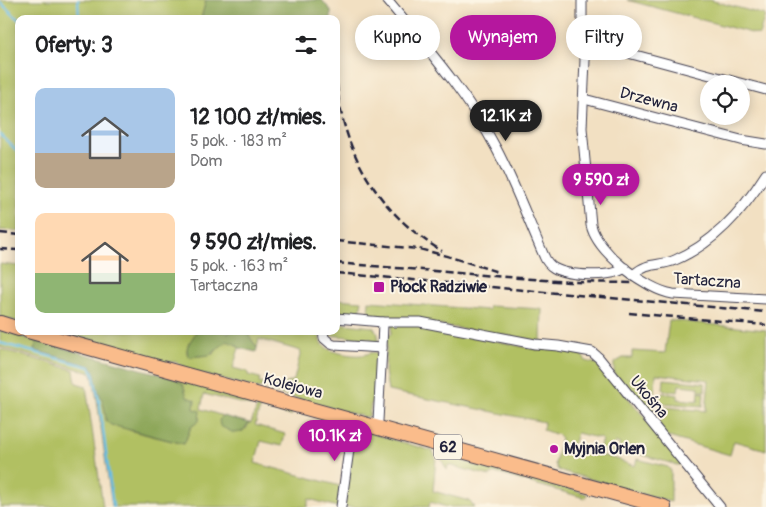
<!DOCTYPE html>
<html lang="pl">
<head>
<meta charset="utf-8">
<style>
	:root { --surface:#fff; --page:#f6f6f6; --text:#202124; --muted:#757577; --accent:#b5179e }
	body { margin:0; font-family:Pangolin,sans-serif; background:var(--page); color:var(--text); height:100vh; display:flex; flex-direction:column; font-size:19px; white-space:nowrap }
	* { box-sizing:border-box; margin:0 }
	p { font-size:16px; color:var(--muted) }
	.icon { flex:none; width:28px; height:28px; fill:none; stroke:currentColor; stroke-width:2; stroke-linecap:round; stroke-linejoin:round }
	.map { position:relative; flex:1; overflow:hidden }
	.side { position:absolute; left:15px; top:15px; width:325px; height:320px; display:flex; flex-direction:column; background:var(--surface); border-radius:10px; box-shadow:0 2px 12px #0003 }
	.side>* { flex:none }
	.guide { position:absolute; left:355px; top:15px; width:335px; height:45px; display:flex; gap:10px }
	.fabs { position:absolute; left:700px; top:75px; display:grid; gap:10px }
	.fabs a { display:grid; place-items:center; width:50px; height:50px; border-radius:50%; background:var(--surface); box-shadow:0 2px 12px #0003; font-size:25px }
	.price { position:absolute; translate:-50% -42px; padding:0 11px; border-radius:18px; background:var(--accent); color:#fff; font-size:16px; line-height:32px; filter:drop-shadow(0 1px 2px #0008) }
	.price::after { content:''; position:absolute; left:50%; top:30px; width:15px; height:11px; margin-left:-8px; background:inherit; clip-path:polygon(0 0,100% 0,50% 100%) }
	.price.current { background:#222; color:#fff }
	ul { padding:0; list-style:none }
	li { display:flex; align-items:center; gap:15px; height:125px; padding:0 20px }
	li span { display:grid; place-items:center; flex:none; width:140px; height:100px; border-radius:10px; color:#555 }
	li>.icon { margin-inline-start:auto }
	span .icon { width:60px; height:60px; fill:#fffc; stroke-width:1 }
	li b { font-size:21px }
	h2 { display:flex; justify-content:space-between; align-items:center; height:60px; padding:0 20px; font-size:21px }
	.tag { padding:0 18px; border-radius:22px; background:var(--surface); box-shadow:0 2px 12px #0003; font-size:18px; line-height:45px }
	.tag.current { background:var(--accent); color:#fff }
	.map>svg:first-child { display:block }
	.green { fill:#b1c062; stroke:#6a714e }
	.forest { fill:#8ca658; stroke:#57644a }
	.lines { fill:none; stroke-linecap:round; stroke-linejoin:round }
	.stream { stroke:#69bee5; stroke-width:2.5 }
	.minor-casing { stroke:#413e4f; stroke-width:11 }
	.primary-casing { stroke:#413e4f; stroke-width:16 }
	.minor { stroke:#fff; stroke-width:9 }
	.primary { stroke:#fabc8b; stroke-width:14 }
	.rail { stroke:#22223b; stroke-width:2.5; stroke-dasharray:8 4; stroke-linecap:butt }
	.poi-dot { fill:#b5179e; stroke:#fcf5e5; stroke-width:2 }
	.labels { text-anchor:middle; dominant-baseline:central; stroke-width:4; stroke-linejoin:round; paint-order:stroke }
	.shield { fill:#fcf5e5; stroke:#63616e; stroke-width:1 }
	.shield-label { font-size:15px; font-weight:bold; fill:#22223b }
	.street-label { font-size:16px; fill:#22223b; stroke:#fcf5e5 }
	.poi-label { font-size:16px; font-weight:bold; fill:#22223b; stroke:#fcf5e5; text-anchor:start }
</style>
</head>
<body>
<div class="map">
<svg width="766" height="507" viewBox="0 0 766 507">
	<rect width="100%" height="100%" fill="#fcf5e5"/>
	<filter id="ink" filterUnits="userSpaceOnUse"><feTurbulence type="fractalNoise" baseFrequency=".02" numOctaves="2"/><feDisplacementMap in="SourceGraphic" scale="10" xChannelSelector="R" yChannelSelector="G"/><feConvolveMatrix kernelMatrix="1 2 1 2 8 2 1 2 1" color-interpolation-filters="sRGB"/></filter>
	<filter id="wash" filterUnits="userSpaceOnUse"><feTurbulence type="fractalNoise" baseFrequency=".0096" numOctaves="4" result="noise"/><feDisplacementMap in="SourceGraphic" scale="20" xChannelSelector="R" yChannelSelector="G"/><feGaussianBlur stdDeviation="1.12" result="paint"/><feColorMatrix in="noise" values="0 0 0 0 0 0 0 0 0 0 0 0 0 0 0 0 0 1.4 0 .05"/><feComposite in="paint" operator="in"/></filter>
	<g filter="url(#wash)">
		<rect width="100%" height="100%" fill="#f2e0c2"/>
		<g class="green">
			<polygon points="0,0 206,0 201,19 19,19 19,231 0,230"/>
			<polygon points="627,0 710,0 765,15 759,35"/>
			<polygon points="0,264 19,266 19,322 0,317"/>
			<polygon points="336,299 362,301 359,315 336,313"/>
			<polygon points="369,301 488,310 489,306 542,309 541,341 368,314"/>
			<path d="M669,320L766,330V450L734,441L730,455L665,436C658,426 658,421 661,409L665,407L706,411L709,380L656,374L653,412L645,411L614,374V363L623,358H632V351L665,353Z"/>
			<polygon points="336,323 373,327 378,334 378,342 375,343 371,339 327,335 327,331 336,331"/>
			<polygon points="392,323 417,324 538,350 549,348 581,354 586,361 601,365 683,464 677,465 639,454 640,449 625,445 623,450 618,449 620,444 615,442 612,453 599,450 602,439 577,433 572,448 620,460 620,461 635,466 637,459 668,467 671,471 671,502 558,470 555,464 561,438 558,435 543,430 544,422 388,391 385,371 387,336 391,334"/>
			<path d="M0,330L37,341L34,350L91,366C97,374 95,384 99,393C104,402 105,410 106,421L132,431L184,444L191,427L196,423L194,409L187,397L183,384L174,378L255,400L251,406L204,394L201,409L223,416L219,420L246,429L249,423H251L259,402L292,411L291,416L260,408L255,425L285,434L282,446L261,441L255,463L340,486L338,507L309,499L307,507H112L97,400L92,373L0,347Z"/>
			<path d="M51,331H196C193,342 186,340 187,354L192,357L213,354L225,342L231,341L237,345L239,348L233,368L248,372V375L260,378L259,383L264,384L259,389L191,371L176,362H162L93,343L83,338Z"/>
			<path d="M246,331H319C320,337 319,342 324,346C332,353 351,356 362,355C367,355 371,351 377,353L379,359L375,401L371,404L369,416L365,417L274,392L273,386L276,387L294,380L301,351L259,339L257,348Z"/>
			<polygon points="0,349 74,370 76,383 86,386 103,507 0,507"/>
			<polygon points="664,379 705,383 705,391 699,391 699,387 679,385 678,392 663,390"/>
			<path d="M699,392L704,393L703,406L661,403C659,399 659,396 663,393L678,395V399L698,401Z"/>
			<polygon points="356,429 433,451 436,458 433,491 469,501 475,507 447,507 430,502 429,507 344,507 352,432"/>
			<polygon points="443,455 476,465 481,463 587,494 585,498 495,473 490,476 448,465 447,470 441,459"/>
		</g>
		<g class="forest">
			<polygon points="206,0 322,0 331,11 331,19 201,19"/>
			<path d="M196,331H223L228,333L231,331H246L257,348L256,352L239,348L237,345L227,341L210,355L189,357C183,345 193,341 196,331Z"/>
			<path d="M37,341L174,378L183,384L187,397L195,400L194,409L200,411L199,421L191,427L184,444L111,425L106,421C105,410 104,402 99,393C95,384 97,374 91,366L34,350Z"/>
			<polygon points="223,416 249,423 242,432 234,433 220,426 219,420"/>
		</g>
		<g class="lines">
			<g class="stream">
				<polyline points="78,0 79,19"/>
				<polyline points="0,2 19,20"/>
				<polyline points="0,134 19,153"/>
				<polyline points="0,343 90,367 93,372 100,406 113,507"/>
			</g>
		</g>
	</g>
	<g filter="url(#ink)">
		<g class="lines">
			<defs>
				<g id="minor">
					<path d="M387,0C426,47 467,93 496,148C514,182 528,220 544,256C546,261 549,265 554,268C568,276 612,278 625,268"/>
					<path d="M582,0V25L585,60L582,128L591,225C597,252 646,290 673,294L766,299"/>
					<polyline points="583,41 766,90"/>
					<polyline points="584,99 741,140 766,144"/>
					<path d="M633,275C649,261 658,267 675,260C715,243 744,209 766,174"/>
					<polyline points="336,318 383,322 420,322 535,344 558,346 592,352 599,358 720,507"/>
					<polyline points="323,331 324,338 331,344 334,345 382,348 378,421 377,427"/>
					<polyline points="382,348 383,322"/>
					<polyline points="341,507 353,421"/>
				</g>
				<g id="primary">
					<polyline points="0,323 19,329"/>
					<polyline points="28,331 664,507"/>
				</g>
			</defs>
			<use href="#minor" class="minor-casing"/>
			<use href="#primary" class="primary-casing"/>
			<use href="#minor" class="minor"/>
			<use href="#primary" class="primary"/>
			<g class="rail">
				<polyline points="336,40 337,28"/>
				<path d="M336,72C339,147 377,213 442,251"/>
				<polyline points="0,233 19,235"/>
				<polyline points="336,241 419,249 447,256 498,272"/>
				<polyline points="0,249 19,250"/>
				<polyline points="336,263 568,282 633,283"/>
				<polyline points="336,273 766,312"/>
				<polyline points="629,313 766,325"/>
			</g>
		</g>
	</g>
	<g class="poi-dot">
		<rect x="373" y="281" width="12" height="12" rx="2.5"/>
		<circle cx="554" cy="449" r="5"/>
	</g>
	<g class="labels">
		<rect class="shield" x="434" y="434.5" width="28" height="25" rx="4"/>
		<g class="shield-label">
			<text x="448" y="447">62</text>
		</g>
		<g class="street-label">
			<text transform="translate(649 100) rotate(15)">Drzewna</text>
			<text transform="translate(707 281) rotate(4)">Tartaczna</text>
			<text transform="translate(293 386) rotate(15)">Kolejowa</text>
			<text transform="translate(649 397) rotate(50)">Ukośna</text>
		</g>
		<g class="poi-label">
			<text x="390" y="287">Płock Radziwie</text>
			<text x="564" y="449">Myjnia Orlen</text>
		</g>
	</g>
</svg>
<div class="fabs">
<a><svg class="icon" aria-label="locate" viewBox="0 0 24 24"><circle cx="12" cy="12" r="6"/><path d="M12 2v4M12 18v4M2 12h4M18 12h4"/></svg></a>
</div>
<b class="price current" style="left:506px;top:142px">12.1K zł</b>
<b class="price" style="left:601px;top:206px">9 590 zł</b>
<b class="price" style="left:335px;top:462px">10.1K zł</b>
<div class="guide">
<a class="tag">Kupno</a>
<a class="tag current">Wynajem</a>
<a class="tag">Filtry</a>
</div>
<section class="side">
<h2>Oferty: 3<svg class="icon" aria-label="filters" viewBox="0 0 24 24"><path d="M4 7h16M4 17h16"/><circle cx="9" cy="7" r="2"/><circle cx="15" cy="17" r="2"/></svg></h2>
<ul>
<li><span style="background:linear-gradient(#a9c7e8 65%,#b9a48a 0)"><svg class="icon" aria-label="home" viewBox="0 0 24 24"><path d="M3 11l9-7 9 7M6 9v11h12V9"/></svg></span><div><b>12 100 zł/mies.</b><p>5 pok. · 183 m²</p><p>Dom</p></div></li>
<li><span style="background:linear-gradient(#ffd9b3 60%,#8fb573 0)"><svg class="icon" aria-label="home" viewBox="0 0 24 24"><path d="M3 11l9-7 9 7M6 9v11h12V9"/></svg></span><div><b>9 590 zł/mies.</b><p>5 pok. · 163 m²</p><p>Tartaczna</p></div></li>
</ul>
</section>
</div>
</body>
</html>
